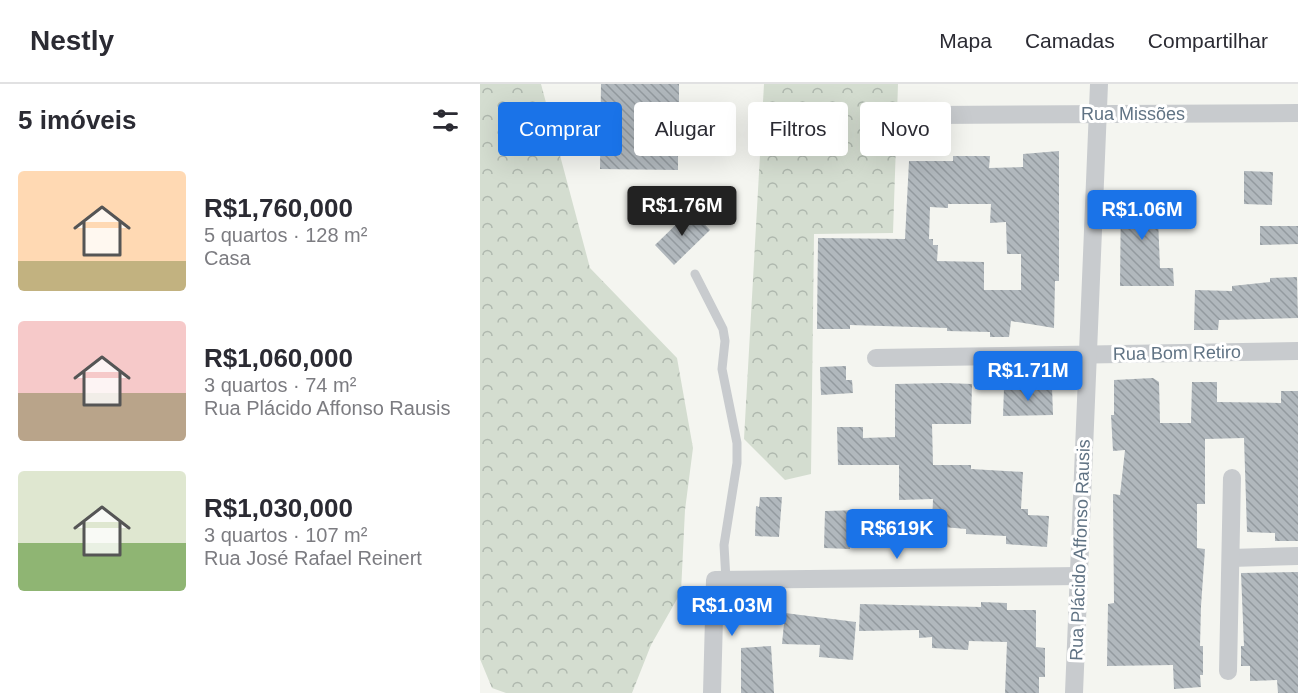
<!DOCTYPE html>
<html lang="pt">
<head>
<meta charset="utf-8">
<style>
	:root { --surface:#fff; --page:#f2f2f3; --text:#2b2b33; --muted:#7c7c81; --line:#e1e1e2; --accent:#1a73e8 }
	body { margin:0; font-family:Helvetica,sans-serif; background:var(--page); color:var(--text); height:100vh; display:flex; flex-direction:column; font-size:22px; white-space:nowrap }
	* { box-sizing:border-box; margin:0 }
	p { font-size:20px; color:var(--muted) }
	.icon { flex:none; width:33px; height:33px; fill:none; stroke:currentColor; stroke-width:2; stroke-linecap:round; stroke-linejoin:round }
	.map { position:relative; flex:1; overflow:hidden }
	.panel { display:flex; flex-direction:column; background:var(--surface); width:480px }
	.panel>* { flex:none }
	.guide { position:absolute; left:18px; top:18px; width:570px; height:54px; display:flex; gap:12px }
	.price { position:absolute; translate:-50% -51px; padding:0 14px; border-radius:6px; background:var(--accent); color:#fff; font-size:20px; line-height:39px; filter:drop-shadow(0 2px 3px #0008) }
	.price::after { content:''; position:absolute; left:50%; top:36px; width:18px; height:14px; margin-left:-9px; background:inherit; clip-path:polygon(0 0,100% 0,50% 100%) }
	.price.active { background:#222; color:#fff }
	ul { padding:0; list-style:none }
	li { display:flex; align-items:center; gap:18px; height:150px; padding:0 18px }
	li span { display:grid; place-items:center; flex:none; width:168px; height:120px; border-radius:6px; color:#555 }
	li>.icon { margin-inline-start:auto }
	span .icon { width:72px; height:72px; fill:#fffc; stroke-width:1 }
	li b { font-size:26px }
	h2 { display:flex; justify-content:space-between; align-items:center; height:72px; padding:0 18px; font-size:26px }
	.chip { padding:0 21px; border-radius:6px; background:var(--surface); box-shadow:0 6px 24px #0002; font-size:21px; line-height:54px }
	.chip.active { background:var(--accent); color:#fff }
	header { display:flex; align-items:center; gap:36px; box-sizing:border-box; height:84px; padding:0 30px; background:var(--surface); border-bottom:2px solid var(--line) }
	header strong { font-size:28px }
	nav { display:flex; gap:33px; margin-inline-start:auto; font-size:21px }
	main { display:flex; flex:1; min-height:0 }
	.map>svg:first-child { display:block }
	.forest { fill:url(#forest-crowns) }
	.building { fill:url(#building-back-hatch); fill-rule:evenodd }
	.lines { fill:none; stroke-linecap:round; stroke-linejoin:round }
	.service { stroke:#c8cbce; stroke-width:9 }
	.minor { stroke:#c8cbce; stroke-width:18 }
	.labels { text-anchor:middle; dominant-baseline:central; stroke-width:6; stroke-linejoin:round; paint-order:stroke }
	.street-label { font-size:18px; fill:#607384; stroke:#fff }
</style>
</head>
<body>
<header>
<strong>Nestly</strong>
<nav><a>Mapa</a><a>Camadas</a><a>Compartilhar</a></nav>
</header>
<main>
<section class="panel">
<h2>5 imóveis<svg class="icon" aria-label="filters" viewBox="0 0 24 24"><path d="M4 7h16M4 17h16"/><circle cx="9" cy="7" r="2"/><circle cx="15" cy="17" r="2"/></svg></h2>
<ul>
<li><span style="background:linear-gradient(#ffd9b3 75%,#c2b280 0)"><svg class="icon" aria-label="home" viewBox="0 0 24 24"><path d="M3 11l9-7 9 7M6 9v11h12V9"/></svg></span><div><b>R$1,760,000</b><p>5 quartos · 128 m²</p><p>Casa</p></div></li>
<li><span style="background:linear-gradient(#f6c9c9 60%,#b9a48a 0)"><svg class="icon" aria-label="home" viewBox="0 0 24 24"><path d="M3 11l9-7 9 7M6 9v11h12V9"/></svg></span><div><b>R$1,060,000</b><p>3 quartos · 74 m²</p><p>Rua Plácido Affonso Rausis</p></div></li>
<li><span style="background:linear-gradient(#dfe7d0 60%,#8fb573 0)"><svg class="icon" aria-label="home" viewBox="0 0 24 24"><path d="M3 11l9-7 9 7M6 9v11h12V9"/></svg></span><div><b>R$1,030,000</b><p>3 quartos · 107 m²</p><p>Rua José Rafael Reinert</p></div></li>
</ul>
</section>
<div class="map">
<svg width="818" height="609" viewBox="0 0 818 609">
	<defs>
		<pattern id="forest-crowns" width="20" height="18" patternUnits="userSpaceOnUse" patternTransform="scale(1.5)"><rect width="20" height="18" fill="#d4ddd0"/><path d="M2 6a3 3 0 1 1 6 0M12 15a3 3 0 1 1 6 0" fill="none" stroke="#afb8ae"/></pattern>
		<pattern id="building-back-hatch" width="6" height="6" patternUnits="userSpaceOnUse" patternTransform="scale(1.5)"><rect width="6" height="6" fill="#b1b8bd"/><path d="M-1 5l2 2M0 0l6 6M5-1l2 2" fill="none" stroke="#939a9f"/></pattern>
	</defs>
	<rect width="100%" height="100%" fill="#f4f5f0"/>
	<g class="forest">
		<polygon points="0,0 61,0 110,184 197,274 213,364 205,426 201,508 171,561 152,609 26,609 12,604 0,575"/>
		<polygon points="284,0 418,0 413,149 334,150 331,390 305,396 264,355"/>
	</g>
	<g class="building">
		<polygon points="121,0 199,0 199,26 230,27 229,69 198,70 198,86 120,85"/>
		<path d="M579,67V197H575L574,244L531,237L529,253H510V248L467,247V244L370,241V245H337L338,154L425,155L429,77H473V72H510L509,84L543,83V70ZM468,120H511L510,139L526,138L527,170H541V206H504V178L457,177L458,161H453V155H449L450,123L468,124Z"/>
		<polygon points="764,87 793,88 792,121 764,120"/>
		<polygon points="641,108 683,108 683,135 678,135 680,184 693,184 694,202 640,202"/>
		<polygon points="211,126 230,146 194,181 175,161"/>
		<polygon points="780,142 818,142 818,160 780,161"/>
		<polygon points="817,193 818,234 739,236 738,246 714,246 715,206 752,207 752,202 790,198 790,194"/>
		<polygon points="366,282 366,296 372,296 373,309 341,311 340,283"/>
		<polygon points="673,294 679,298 680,339 711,339 712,298 737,298 737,318 801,319 801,307 818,307 818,457 795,457 795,449 767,448 764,354 725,355 725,420 717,420 717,464 725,465 721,522 720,562 723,562 723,591 720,591 721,603 694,605 693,581 627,582 628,520 634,519 633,410 640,411 645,366 633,367 631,331 634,331 634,296"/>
		<polygon points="466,299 492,300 491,340 452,340 453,381 491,381 491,385 543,388 541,425 548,425 548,431 569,432 567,463 526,460 526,452 486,450 486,445 452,442 453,415 419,416 419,381 358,381 357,343 383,343 383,354 415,353 415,300"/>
		<polygon points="572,303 573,331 523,332 524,304"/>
		<polygon points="280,413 302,413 299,453 275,452 276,422 279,423"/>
		<polygon points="415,425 418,452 370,455 370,465 344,464 345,427"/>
		<polygon points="818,488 818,609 798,609 797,596 770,597 770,582 761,582 761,562 764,562 761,489"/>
		<polygon points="501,518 527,519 527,526 556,526 556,563 565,564 565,593 559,593 559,609 525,609 527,558 489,557 488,566 452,564 452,553 439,554 439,546 379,547 380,520 501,523"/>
		<polygon points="305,529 376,538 373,576 339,573 340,561 302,560"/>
		<polygon points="291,562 294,609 261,609 261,564"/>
	</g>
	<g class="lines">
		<polyline class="service" points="215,190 243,245 245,257 242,285 257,359 257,379 244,461 246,496"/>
		<g class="minor">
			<polyline points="452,31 818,29"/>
			<polyline points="396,274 818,267"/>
			<polyline points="751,474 818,472"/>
			<polyline points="748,587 752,394"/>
			<polyline points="232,609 235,496 599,492"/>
			<polyline points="594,609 619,0"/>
		</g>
	</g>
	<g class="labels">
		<g class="street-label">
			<text x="653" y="30">Rua Missões</text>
			<text transform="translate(697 269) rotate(-1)">Rua Bom Retiro</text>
			<text transform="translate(600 466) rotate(-88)">Rua Plácido Affonso Rausis</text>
		</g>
	</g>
</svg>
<b class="price active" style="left:202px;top:153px">R$1.76M</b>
<b class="price" style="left:662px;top:157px">R$1.06M</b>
<b class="price" style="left:548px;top:318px">R$1.71M</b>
<b class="price" style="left:417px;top:476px">R$619K</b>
<b class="price" style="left:252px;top:553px">R$1.03M</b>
<div class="guide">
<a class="chip active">Comprar</a>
<a class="chip">Alugar</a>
<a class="chip">Filtros</a>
<a class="chip">Novo</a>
</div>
</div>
</main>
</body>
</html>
